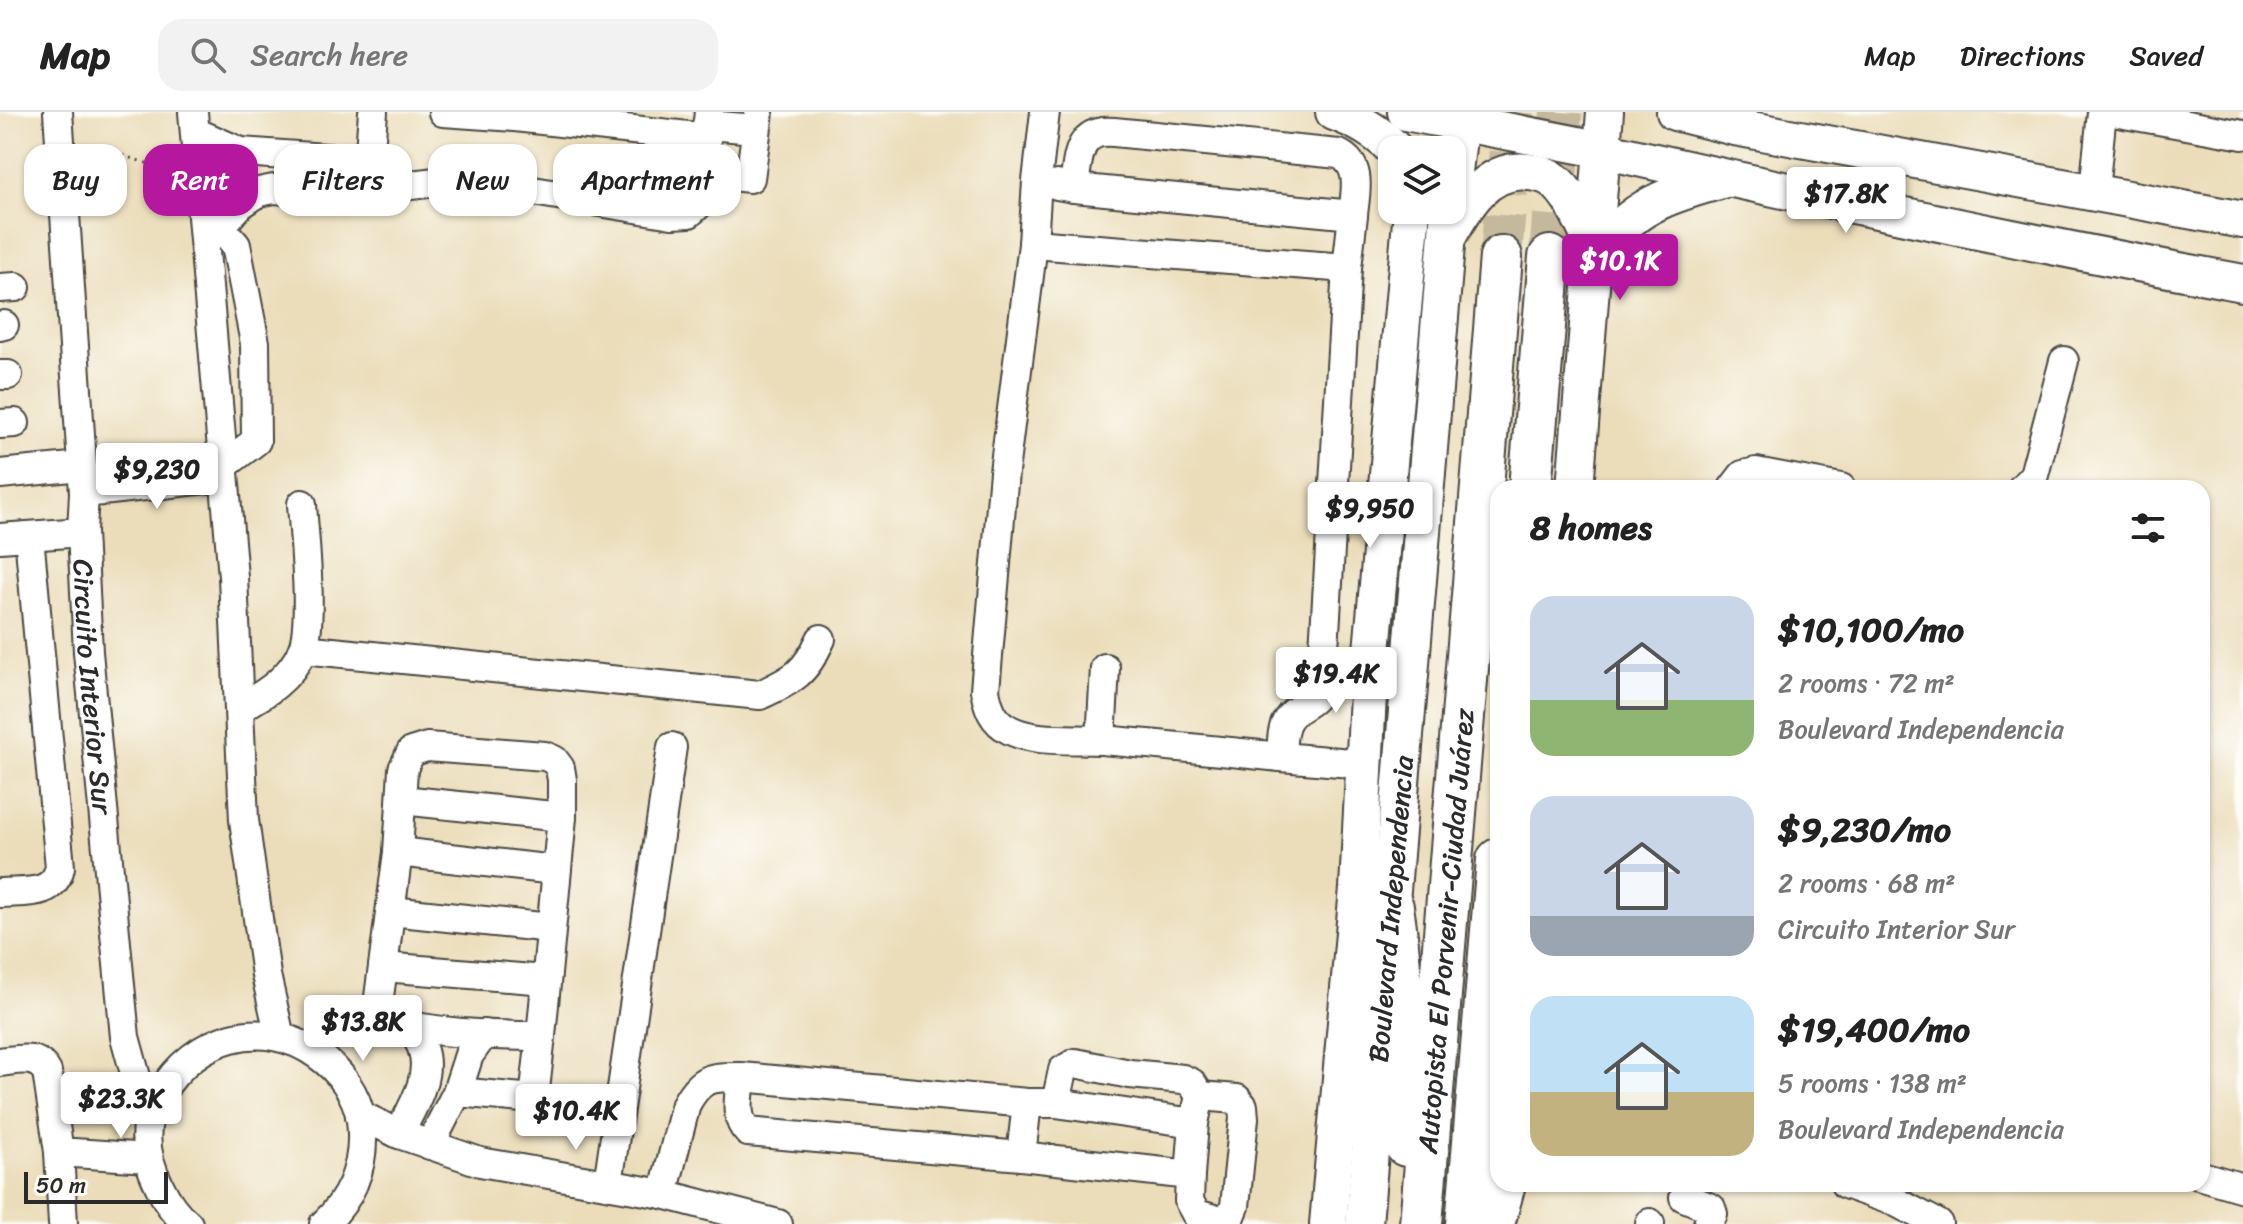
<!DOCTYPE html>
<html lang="en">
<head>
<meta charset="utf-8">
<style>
	:root { --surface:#fff; --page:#f2f2f2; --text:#222; --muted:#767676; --line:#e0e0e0; --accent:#b5179e }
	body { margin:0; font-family:Sriracha,sans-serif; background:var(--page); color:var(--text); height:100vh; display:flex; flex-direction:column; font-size:30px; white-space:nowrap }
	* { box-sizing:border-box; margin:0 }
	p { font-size:26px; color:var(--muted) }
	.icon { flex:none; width:44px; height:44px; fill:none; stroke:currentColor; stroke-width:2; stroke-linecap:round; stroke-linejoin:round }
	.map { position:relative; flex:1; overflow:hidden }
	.sheet { position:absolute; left:1490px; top:368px; width:720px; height:712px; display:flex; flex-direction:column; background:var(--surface); border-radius:24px; box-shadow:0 2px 6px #0004 }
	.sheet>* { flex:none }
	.banner { position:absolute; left:24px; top:32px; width:760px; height:72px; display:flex; gap:16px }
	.controls { position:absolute; left:1378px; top:24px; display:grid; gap:16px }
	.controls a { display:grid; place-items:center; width:88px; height:88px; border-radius:16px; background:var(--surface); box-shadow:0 2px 6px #0004; font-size:40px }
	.scale { position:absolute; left:24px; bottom:20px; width:144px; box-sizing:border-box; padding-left:8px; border:4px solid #2b2b2b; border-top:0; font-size:22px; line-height:28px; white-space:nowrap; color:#2b2b2b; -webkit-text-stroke:6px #fdfcf7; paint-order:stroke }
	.price { position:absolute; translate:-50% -68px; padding:0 18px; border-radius:8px; background:#fff; color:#222; font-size:26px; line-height:52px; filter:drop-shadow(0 2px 4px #0008) }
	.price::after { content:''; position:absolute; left:50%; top:48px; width:24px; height:18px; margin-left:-12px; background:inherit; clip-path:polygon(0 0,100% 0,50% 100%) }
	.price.active { background:var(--accent); color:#fff }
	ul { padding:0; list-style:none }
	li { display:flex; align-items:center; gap:24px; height:200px; padding:0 40px }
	li span { display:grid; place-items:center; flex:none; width:224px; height:160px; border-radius:24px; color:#555 }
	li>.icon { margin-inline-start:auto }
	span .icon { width:96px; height:96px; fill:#fffc; stroke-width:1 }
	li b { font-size:34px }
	h2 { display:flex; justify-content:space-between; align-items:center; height:96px; padding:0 40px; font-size:34px }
	.tag { padding:0 28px; border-radius:24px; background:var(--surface); box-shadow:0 2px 6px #0004; font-size:28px; line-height:72px }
	.tag.active { background:var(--accent); color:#fff }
	header { display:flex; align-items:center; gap:48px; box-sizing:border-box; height:112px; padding:0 40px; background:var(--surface); border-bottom:2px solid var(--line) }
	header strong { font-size:38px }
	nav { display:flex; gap:44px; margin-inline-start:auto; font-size:28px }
	.search { width:560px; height:72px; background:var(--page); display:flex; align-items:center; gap:20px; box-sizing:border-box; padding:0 28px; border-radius:24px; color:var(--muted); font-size:30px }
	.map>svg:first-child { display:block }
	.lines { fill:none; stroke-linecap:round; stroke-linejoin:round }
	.highway-tunnel { stroke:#c5b99d; stroke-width:42; stroke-dasharray:42 21; stroke-linecap:butt }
	.minor-casing { stroke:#484640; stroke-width:32 }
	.major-casing { stroke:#484640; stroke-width:40 }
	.highway-casing { stroke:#484640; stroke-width:46 }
	.path { stroke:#484640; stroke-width:3; stroke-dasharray:2 6; stroke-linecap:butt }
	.minor { stroke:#fff; stroke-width:28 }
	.major { stroke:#fff; stroke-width:36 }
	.highway { stroke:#fff; stroke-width:42 }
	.labels { text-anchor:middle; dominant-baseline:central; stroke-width:8; stroke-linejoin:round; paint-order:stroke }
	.street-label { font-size:28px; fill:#2b2b2b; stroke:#fdfcf7 }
</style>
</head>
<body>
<header>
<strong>Map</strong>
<div class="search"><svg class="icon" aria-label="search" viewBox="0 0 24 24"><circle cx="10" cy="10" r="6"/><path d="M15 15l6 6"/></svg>Search here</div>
<nav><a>Map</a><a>Directions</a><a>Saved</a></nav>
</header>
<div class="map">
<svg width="2243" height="1112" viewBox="0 0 2243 1112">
	<rect width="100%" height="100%" fill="#fdfcf7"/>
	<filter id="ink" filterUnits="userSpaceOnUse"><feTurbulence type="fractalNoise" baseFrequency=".0125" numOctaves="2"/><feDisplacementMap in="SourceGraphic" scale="16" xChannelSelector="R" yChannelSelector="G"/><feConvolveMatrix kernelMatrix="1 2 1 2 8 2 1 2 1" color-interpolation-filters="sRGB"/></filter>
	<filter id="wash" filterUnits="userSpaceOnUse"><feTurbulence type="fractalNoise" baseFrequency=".006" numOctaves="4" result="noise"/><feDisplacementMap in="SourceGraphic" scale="32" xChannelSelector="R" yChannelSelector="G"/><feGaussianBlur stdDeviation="1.8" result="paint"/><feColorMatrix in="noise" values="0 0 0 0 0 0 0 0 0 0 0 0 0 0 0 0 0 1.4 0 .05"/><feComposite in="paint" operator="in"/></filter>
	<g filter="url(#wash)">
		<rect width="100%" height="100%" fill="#ebddba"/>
	</g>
	<g filter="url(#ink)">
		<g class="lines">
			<g class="highway-tunnel">
				<polyline points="1501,145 1513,0"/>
				<polyline points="1550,145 1561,0"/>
			</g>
			<defs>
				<g id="minor">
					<path id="s1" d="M58,0L84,381L82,420L88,540L125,925L136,965L150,1000"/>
					<polyline points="193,0 233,465 244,708 266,863 280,925"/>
					<polyline points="443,0 515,5"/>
					<polyline points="515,0 515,5 706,26 709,0"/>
					<path d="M1045,0L1037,69L1033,132L1004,360L985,578C988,595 993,610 1010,618C1036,631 1073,626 1102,628C1162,633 1221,639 1281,645"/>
					<polyline points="2113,0 2243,23"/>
					<polyline points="707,13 756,17"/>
					<polyline points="195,20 241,40 368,49"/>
					<polyline points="703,61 750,66 759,0"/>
					<polyline points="368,65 373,0"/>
					<path d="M1057,73L1074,76C1078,49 1076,16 1114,20L1339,42C1363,54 1355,81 1353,103"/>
					<polyline points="2094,79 2102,0"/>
					<polyline points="220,115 236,133 255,231 256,329 223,354"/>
					<polyline points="205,131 240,93 259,80 274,77 334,82 436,70 503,74 672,102 689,101 699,92 706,26"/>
					<polyline points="1033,132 1347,156 1353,103 1074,76"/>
					<path d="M1347,156L1322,570C1314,597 1300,589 1288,607C1281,617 1282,633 1281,645L1363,652"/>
					<polyline points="0,176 16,175"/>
					<polyline points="0,214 4,213"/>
					<polyline points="0,263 8,263"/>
					<polyline points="0,312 15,311"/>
					<polyline points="0,362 82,354"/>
					<polyline points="1733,376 1743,363 1756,360 1841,376"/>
					<polyline points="2022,376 2034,363 2064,249"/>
					<polyline points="84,381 224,365"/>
					<polyline points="0,426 82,420"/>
					<path d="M303,537L760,583C794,567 805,562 821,527"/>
					<path d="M240,596C265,582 290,567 302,539C314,512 304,425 302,392"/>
					<polyline points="1101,628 1105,556"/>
					<path d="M427,635L545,644L554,648L560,656L562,668V705L541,924C511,924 404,922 385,903C381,899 380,890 379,885L398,740L403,657L411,640Z"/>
					<polyline points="402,688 562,705"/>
					<polyline points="398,740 555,758"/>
					<path d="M0,781C25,779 54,785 60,755L29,424"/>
					<polyline points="391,799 551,816"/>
					<polyline points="383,855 546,868"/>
					<path d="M0,950C18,948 37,942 47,960L59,1040L148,1046"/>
					<polyline points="457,980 534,987 541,924"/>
					<polyline points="1056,991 1063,958 1075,951 1130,962 1183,967 1192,971 1200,984"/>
					<polyline points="360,1003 399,1022 480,1050 663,1082 778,1112"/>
					<path d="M399,1022C411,997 433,965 422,936C420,929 413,921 408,914"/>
					<polyline points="430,1033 457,980 469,943 484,922"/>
					<polyline points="59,1040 63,1112"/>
					<polyline points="1021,1044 1027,991"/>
					<polyline points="1190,1063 1194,1011"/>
					<polyline points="2202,1064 2243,1076"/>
					<polyline points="608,1072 672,635"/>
					<polyline points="1845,1072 1896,1090 1938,1112"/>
					<path d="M663,1082L686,992C701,964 712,965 741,965L1027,991H1056L1194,1011L1200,984L1237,987L1243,994L1244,1006L1235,1094L1231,1104L1221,1109L1196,1102L1189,1089L1190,1063L1021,1044L748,1020C733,1005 740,984 741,965"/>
					<polyline points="1684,1085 1711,1096 1713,1102 1708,1112"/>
					<path d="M188,1112C175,1102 166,1088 159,1073C148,1051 142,1026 150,1002C152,995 157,988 161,981C194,925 263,903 318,943C339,958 357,981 361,1008C366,1049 354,1084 324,1112"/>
					<polyline points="1650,1112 1650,1111"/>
				</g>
				<g id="major">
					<path d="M1334,0C1358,9 1377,19 1395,38"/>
					<path d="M1406,0C1471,13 1537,24 1602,38C1815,86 2028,131 2243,171"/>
					<polyline points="1675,0 1735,15 2243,108"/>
					<polyline points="1452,77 1461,0"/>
					<path d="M1447,126C1464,95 1487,54 1529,60C1537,61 1545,62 1552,67C1572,81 1584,114 1594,135"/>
					<path d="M1595,155C1600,146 1604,135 1611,127C1637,91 1682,79 1722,68"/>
					<polyline points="1575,376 1605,0"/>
					<polyline points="1328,1112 1358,776 1368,583 1412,98"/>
					<path id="s2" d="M1364,1112L1449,98"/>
				</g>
				<g id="highway">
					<polyline points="1530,376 1550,145"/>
					<path d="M1392,795C1405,874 1401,953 1406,1033"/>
					<path id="s3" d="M1421,1112L1501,145"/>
					<polyline points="1467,1112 1498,748"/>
					<polyline points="1493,1112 1504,1072"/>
				</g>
			</defs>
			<use href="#minor" class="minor-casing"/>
			<use href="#major" class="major-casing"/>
			<use href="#highway" class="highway-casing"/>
			<polyline class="path" points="84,32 173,59"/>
			<use href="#minor" class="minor"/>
			<use href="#major" class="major"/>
			<use href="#highway" class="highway"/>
		</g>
	</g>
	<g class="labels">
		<g class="street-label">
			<text stroke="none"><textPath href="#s1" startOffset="576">Circuito Interior Sur</textPath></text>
			<text stroke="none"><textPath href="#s2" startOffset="316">Boulevard Independencia</textPath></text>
			<text stroke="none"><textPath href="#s3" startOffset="294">Autopista El Porvenir-Ciudad Juárez</textPath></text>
		</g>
	</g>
</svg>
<div class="controls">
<a><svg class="icon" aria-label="layers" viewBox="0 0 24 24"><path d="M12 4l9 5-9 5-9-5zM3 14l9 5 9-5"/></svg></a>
</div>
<div class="scale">50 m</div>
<b class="price" style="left:1846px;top:123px">$17.8K</b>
<b class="price active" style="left:1620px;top:190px">$10.1K</b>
<b class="price" style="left:157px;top:399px">$9,230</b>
<b class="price" style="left:1370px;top:438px">$9,950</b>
<b class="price" style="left:1336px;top:603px">$19.4K</b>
<b class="price" style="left:363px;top:951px">$13.8K</b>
<b class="price" style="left:121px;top:1028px">$23.3K</b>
<b class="price" style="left:576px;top:1040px">$10.4K</b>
<div class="banner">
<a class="tag">Buy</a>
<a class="tag active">Rent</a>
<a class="tag">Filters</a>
<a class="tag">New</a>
<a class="tag">Apartment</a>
</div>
<section class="sheet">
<h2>8 homes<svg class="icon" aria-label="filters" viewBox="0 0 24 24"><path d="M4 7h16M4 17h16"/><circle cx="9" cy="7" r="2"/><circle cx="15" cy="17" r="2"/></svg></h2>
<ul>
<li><span style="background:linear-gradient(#c9d6e8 65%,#8fb573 0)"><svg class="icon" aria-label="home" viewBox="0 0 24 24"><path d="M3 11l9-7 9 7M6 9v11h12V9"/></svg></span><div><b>$10,100/mo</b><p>2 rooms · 72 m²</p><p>Boulevard Independencia</p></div></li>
<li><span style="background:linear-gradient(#c9d6e8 75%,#9aa5b1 0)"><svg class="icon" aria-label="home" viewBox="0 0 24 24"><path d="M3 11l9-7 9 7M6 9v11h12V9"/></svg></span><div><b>$9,230/mo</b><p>2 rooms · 68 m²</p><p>Circuito Interior Sur</p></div></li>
<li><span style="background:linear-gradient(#bfe0f5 60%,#c2b280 0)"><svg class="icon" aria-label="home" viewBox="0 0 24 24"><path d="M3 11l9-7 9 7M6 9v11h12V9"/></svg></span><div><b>$19,400/mo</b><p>5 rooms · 138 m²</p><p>Boulevard Independencia</p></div></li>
</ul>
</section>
</div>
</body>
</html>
